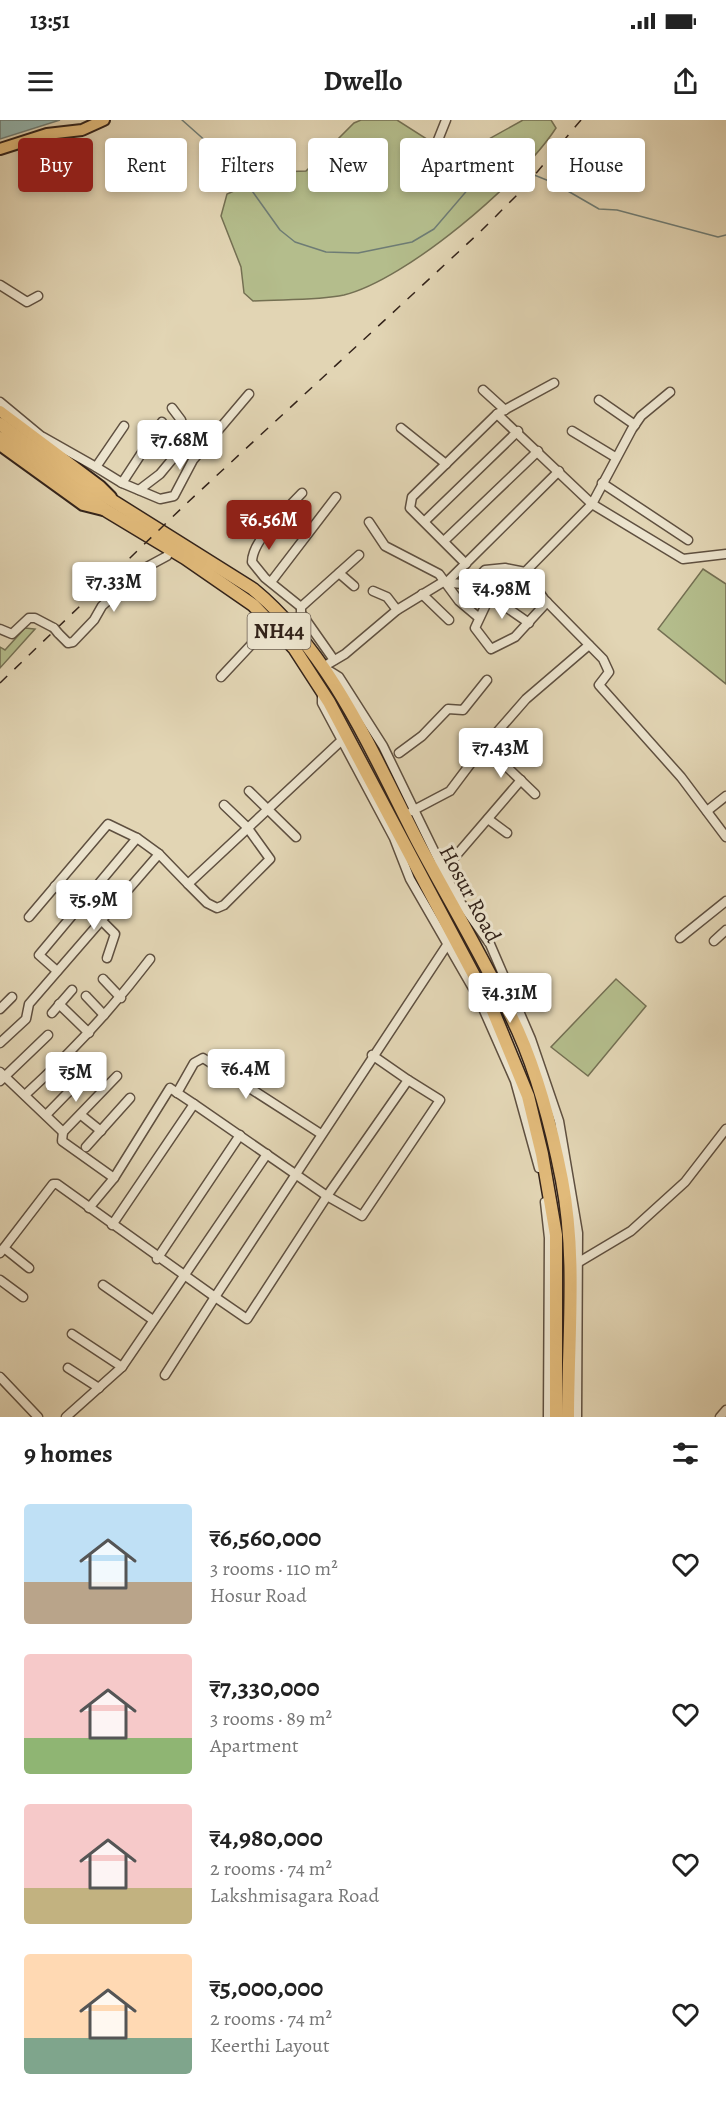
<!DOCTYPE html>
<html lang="en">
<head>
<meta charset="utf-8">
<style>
	:root { --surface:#fff; --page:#f2f2f2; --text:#222; --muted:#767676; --accent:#8f2418 }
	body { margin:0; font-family:Alegreya,serif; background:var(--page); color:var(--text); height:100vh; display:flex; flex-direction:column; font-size:22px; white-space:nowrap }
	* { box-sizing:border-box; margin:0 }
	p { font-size:20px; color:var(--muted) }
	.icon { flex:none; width:33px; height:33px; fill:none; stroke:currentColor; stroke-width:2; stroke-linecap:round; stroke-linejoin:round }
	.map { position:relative; height:1297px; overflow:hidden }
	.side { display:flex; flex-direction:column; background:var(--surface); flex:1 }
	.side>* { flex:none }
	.banner { position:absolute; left:18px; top:18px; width:690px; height:54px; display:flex; gap:12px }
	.price { position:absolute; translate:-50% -51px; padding:0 14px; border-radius:6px; background:#fff; color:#222; font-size:20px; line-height:39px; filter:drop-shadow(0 2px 3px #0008) }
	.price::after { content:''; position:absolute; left:50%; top:36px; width:18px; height:14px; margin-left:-9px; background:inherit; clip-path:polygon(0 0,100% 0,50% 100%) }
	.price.active { background:var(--accent); color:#fff }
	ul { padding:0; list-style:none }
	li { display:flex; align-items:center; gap:18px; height:150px; padding:0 24px }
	li span { display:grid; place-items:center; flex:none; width:168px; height:120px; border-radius:6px; color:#555 }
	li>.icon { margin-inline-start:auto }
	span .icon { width:72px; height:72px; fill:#fffc; stroke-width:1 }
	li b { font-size:26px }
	h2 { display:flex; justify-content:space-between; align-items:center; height:72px; padding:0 24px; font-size:26px }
	.tag { padding:0 21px; border-radius:6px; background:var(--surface); box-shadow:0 3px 9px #0003; font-size:21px; line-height:54px }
	.tag.active { background:var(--accent); color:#fff }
	.status { display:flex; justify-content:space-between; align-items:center; height:42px; padding:0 30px; background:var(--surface); direction:ltr }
	.status svg { height:16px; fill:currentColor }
	header { display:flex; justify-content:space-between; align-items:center; height:78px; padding:0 24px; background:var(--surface); font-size:27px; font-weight:700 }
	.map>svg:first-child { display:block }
	.green { fill:#b4bd8c; stroke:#747053; stroke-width:1.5 }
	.water { fill:#95b8b2; stroke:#6e7c75; stroke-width:1.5 }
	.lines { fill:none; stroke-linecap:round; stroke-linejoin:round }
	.stream { stroke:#6e7c75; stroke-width:1.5 }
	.minor-casing { stroke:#5f5040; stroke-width:11 }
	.major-casing { stroke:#33231a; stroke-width:14 }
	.highway-casing { stroke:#33231a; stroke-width:15 }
	.minor { stroke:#ece4ce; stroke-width:8 }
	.major { stroke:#e1ba7a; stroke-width:10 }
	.highway { stroke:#e1ba7a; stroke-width:12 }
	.rail { stroke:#33231a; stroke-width:1.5; stroke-dasharray:10 10; stroke-linecap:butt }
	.minor-bridge-casing { stroke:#5f5040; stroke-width:11; stroke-linecap:butt }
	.minor-bridge { stroke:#ece4ce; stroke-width:8 }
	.labels { text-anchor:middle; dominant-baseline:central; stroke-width:6; stroke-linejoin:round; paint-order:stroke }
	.shield { fill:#ece4ce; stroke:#6a5d50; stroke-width:1.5 }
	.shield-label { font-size:21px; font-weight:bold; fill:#33231a }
	.street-label { font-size:22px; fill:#33231a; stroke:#ece4ce }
</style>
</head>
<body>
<div class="status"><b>13:51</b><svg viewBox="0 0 49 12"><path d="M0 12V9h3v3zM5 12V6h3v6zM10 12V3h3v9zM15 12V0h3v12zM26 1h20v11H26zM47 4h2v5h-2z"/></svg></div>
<header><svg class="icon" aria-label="menu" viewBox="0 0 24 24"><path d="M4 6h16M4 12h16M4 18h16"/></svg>Dwello<svg class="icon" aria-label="share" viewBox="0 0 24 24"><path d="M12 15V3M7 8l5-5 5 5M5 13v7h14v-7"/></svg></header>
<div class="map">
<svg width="726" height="1297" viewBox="0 0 726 1297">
	<rect width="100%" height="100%" fill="#e2d5b4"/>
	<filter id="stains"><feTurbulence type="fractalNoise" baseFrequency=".00333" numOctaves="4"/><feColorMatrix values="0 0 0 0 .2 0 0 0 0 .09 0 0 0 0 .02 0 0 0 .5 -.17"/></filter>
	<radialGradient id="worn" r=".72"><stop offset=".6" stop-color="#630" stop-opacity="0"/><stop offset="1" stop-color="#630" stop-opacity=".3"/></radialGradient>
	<g class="green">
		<path d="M361,0H397L447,32L471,29L523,0H551L556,8C521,62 406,160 344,175C315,181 282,179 253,181L244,173L241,147L221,96L227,74L278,52L306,51L354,3Z"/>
		<polygon points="703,449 726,464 726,564 658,509"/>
		<polygon points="25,508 35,509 0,548 0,527 5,530"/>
		<polygon points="616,859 646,886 588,956 551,927"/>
	</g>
	<polygon class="water" points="0,0 60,0 0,19"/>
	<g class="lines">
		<polyline class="stream" points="182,0 235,47 280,110 295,122 326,132 358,133 412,122 434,109 470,67 512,46 554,63 599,89 617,90 718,117 726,115"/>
		<defs>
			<g id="minor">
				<polyline points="438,20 446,0"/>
				<polyline points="0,165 27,182 38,176"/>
				<polyline points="483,270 505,290"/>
				<polyline points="599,280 635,305"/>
				<polyline points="0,282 41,316"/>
				<polyline points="172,288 181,300 187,318"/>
				<polyline points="497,294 592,384 632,309 641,296 670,272"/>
				<polyline points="401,308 446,344"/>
				<polyline points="572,311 615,337"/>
				<polyline points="43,317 96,347 124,306"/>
				<polyline points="96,347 122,363 162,302"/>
				<polyline points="122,363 160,379 174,376 193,340 249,274"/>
				<polyline points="602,363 688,420"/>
				<polyline points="139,370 160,354 194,313 214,315"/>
				<polyline points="425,401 518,311"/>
				<polyline points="369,402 385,426 439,454 459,481 478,497"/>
				<polyline points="444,421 538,331"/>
				<polyline points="466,444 410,388 412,377 497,294 554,263"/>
				<polyline points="525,452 544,479 603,539 609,552 599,565 681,657 726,717"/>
				<polyline points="339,453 354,466"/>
				<polyline points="271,462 336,377"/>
				<polyline points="447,462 559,351"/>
				<polyline points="471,465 490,476 475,508 491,529 515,517 547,482"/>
				<polyline points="373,471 387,477 397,490"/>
				<polyline points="422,474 449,500"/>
				<polyline points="490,476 529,503"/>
				<path d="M301,487L265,458L252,442C252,420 287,389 302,373"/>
				<polyline points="0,509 12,514 29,498 35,498 54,508"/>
				<polyline points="58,513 68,523 73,522 94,500 102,486 143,449 167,436 171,429"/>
				<polyline points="334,540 301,493 301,487 359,435"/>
				<polyline points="221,557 264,511"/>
				<polyline points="322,571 322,583 394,718 410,759 478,877 515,961 539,1048"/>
				<polyline points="485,626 535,674"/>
				<polyline points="399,633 422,616 448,589 463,590 487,560"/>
				<polyline points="249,671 296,717"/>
				<polyline points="412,691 450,671 477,635 526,579 589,525"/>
				<polyline points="707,691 726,676"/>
				<polyline points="488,699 507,713"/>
				<polyline points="437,744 454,738 521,660"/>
				<polyline points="188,764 207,783 217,788 224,785 270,739 247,707 224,685"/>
				<polyline points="55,766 101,800 115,814 107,838"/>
				<polyline points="29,797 108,704 137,718 159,734"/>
				<polyline points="680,818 726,781"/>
				<polyline points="714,821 726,810"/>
				<polyline points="57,851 39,835 137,718"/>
				<polyline points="103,859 121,878"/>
				<polyline points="86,876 104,895"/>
				<polyline points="59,884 89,913"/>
				<polyline points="0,889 12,877"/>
				<polyline points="52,893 72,870"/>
				<polyline points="0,923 26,899 29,884 159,734 188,764 342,620"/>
				<polyline points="0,952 63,1012"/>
				<polyline points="0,961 48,915"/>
				<polyline points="177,973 194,943 203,938 321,1014"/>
				<path d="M25,975C71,933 112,889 150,839"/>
				<polyline points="46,995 88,952"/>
				<polyline points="81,995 101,1011"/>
				<polyline points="63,1012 117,956"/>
				<polyline points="63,1012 62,1021 114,1058"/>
				<polyline points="86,1027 130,978"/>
				<polyline points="545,1082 549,1118 548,1297"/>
				<polyline points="89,1088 114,1058 170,968 194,984"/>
				<polyline points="112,1105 194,984 327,1076 408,960 372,935"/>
				<polyline points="4,1128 29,1148"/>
				<polyline points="0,1133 53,1064 57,1064 215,1177 449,822"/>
				<polyline points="157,1139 240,1015"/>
				<polyline points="579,1142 631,1111 685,1062 726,1009"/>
				<polyline points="0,1160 23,1177"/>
				<polyline points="103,1165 153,1200"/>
				<polyline points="72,1214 122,1247"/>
				<polyline points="68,1248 99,1268"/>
				<polyline points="165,1255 215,1177 247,1199 327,1076 362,1096 440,980 408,960"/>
				<polyline points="0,1257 38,1297"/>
				<polyline points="66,1297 122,1247 267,1034"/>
				<polyline points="577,1297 578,1113 559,1001 531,919 490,824 456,776 383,626 339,557 323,547 345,534 397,490 443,462 471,465 485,450 505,448 525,452 592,384 683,439 726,434"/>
				<polyline points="720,1297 726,1290"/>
			</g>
			<g id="major">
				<polyline points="0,29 47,14 82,10 104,0"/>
				<polyline points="0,291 100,366 111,377"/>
				<polyline points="0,325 83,385 103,390"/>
			</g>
			<g id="highway">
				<path d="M0,304L54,344L253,469C332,534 373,635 419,724C452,786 489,847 518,911C539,958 552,1009 562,1060C577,1138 568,1217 568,1297"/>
				<polyline points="0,318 107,391 185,438 253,485 294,528 329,582 493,891 528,976 542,1034 556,1115 556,1297"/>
			</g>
		</defs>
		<use href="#minor" class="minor-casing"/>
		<use href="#major" class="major-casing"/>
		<use href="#highway" class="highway-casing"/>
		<use href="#minor" class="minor"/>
		<use href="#major" class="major"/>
		<use href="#highway" class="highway"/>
		<polyline class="rail" points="0,563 187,383 480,112 522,70 581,0"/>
		<defs>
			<polyline id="minor-bridge" points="54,508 58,513"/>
		</defs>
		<use href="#minor-bridge" class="minor-bridge-casing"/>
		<use href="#minor-bridge" class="minor-bridge"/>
	</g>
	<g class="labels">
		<rect class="shield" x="247.5" y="493" width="63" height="36" rx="4.5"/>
		<g class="shield-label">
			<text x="279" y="511">NH44</text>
		</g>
		<g class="street-label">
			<text transform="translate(470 774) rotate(62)">Hosur Road</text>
		</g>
	</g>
	<rect width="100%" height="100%" filter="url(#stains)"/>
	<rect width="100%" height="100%" fill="url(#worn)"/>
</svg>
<b class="price" style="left:180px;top:351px">₹7.68M</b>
<b class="price active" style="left:269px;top:431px">₹6.56M</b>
<b class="price" style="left:114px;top:493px">₹7.33M</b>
<b class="price" style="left:502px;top:500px">₹4.98M</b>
<b class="price" style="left:501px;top:659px">₹7.43M</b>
<b class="price" style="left:94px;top:811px">₹5.9M</b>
<b class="price" style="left:510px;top:904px">₹4.31M</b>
<b class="price" style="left:246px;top:980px">₹6.4M</b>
<b class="price" style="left:76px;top:983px">₹5M</b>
<div class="banner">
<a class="tag active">Buy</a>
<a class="tag">Rent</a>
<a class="tag">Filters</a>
<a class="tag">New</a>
<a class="tag">Apartment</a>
<a class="tag">House</a>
</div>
</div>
<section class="side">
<h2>9 homes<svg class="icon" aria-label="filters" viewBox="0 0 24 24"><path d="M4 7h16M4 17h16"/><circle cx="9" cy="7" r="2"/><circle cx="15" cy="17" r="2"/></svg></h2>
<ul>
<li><span style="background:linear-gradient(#bfe0f5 65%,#b9a48a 0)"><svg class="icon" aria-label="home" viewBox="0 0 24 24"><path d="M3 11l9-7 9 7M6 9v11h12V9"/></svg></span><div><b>₹6,560,000</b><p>3 rooms · 110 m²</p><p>Hosur Road</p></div><svg class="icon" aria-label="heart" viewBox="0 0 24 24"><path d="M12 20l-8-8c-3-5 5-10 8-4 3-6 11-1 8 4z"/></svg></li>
<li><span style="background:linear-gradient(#f6c9c9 70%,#8fb573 0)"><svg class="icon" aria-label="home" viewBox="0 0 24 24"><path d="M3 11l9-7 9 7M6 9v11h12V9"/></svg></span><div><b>₹7,330,000</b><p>3 rooms · 89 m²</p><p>Apartment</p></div><svg class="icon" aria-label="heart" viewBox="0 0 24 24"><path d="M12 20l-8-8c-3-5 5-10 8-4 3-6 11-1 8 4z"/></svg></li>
<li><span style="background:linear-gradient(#f6c9c9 70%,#c2b280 0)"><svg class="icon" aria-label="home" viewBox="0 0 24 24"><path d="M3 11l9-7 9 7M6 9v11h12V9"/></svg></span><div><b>₹4,980,000</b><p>2 rooms · 74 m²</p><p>Lakshmisagara Road</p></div><svg class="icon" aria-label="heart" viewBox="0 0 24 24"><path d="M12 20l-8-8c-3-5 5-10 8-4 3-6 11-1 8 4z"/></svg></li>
<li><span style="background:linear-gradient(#ffd9b3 70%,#7fa58c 0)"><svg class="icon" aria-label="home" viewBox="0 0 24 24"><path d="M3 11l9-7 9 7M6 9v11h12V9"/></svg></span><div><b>₹5,000,000</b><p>2 rooms · 74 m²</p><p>Keerthi Layout</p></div><svg class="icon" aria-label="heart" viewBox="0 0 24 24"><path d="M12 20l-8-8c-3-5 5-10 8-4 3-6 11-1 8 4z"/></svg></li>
</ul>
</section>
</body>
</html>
